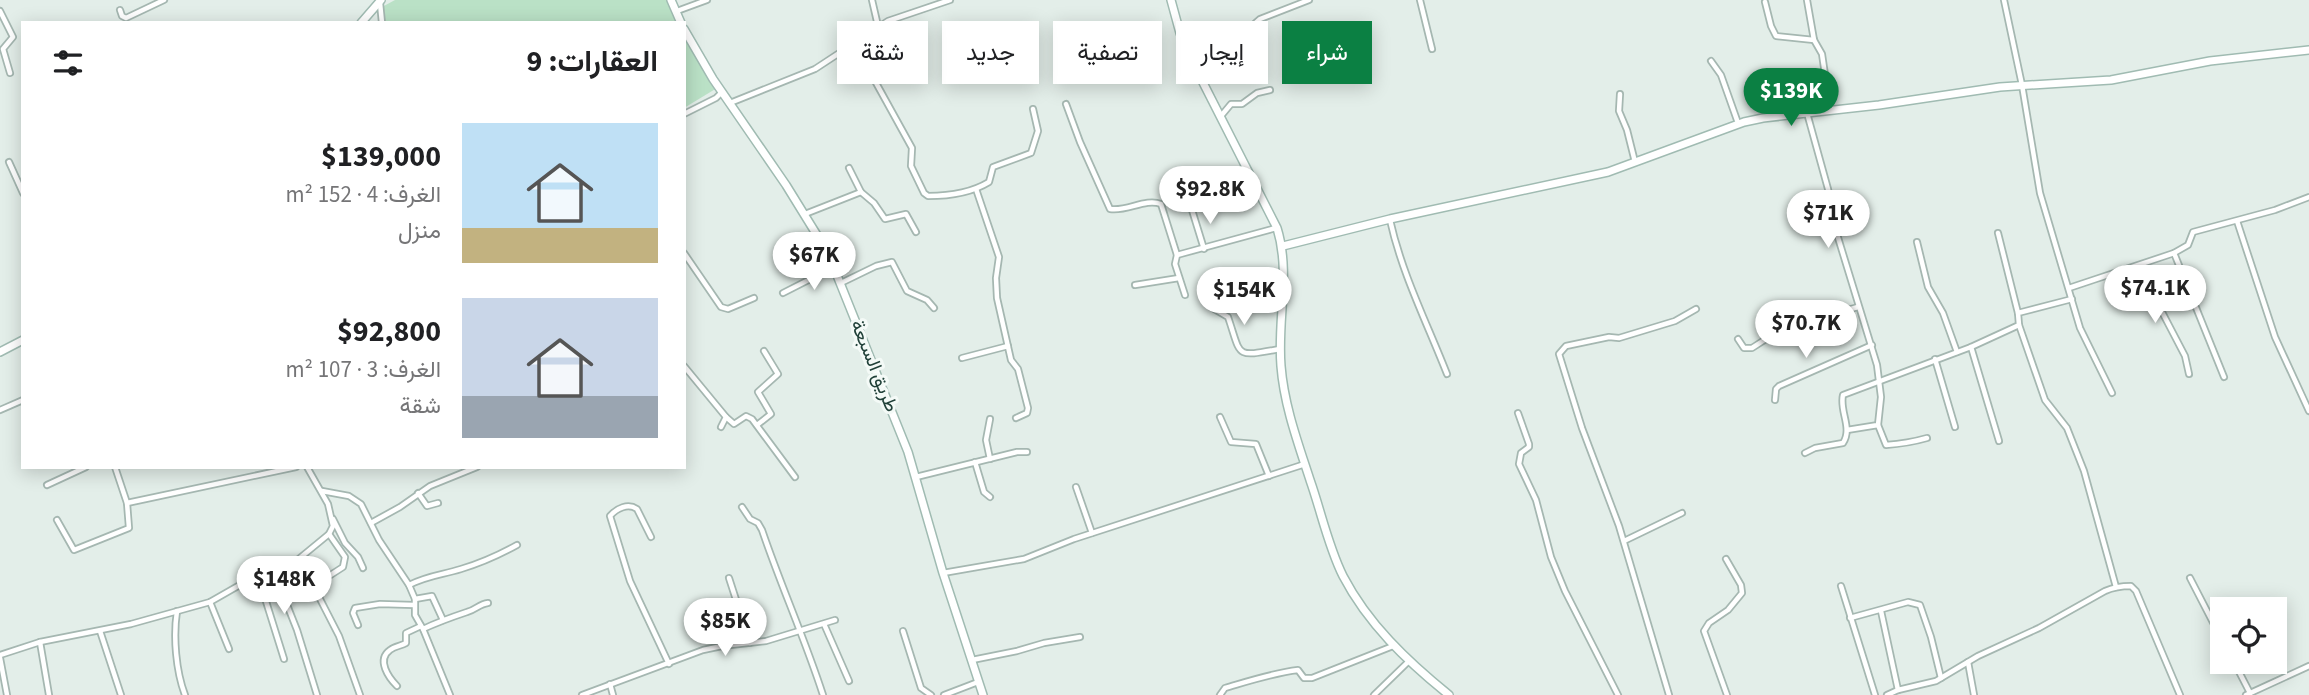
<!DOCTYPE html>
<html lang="ar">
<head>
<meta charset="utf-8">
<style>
	:root { --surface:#fff; --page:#f2f2f2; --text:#202124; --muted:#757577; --accent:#0b8043 }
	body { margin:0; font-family:"Source Sans 3",Vazirmatn,sans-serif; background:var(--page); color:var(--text); direction:rtl; height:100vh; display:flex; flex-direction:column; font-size:26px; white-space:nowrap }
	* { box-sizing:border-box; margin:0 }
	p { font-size:23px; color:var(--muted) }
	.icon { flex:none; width:38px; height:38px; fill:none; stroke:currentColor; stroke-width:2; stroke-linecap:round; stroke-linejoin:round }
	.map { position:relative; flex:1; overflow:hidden; direction:ltr }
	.panel { position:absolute; left:21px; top:21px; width:665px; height:448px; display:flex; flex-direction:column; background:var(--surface); border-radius:0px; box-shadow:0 4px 18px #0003; direction:rtl }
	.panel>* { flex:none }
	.hud { position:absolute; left:707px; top:21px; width:665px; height:63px; direction:rtl; display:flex; gap:14px }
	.buttons { position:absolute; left:2210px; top:597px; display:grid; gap:14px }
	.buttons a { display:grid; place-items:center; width:77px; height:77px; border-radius:0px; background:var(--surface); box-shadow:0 4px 18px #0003; font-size:35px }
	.price { position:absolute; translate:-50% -60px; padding:0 16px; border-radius:24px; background:#fff; color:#222; font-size:23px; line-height:46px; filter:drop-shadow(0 2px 4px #0008) }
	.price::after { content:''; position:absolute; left:50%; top:42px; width:21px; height:16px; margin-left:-10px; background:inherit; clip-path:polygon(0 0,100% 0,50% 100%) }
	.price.selected { background:var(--accent); color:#fff }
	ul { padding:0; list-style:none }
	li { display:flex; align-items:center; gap:21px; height:175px; padding:0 28px }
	li span { display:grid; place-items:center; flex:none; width:196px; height:140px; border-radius:0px; color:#555 }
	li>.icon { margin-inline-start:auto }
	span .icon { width:84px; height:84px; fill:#fffc; stroke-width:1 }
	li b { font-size:30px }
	h2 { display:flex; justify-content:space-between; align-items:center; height:84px; padding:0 28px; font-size:30px }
	.pill { padding:0 24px; border-radius:0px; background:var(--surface); box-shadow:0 4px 18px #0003; font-size:24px; line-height:63px }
	.pill.selected { background:var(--accent); color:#fff }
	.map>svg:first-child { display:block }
	.green { fill:#bae1c6 }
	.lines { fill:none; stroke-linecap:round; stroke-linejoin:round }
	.street-casing { stroke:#a5b7b1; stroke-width:8 }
	.secondary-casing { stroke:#a0bbb2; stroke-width:10 }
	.street { stroke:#fff; stroke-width:4.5 }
	.secondary { stroke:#fff; stroke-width:7 }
	.labels { text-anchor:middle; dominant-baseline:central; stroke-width:6; stroke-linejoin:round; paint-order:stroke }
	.street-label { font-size:19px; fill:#214139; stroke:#f4faf7 }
</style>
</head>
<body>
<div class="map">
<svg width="2309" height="695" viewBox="0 0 2309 695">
	<rect width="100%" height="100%" fill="#e3eee9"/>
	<g class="green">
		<polygon points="395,0 670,0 680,23 384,23 382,7"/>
		<polygon points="684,31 717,88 684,108"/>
	</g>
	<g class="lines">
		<defs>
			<g id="street">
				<polyline points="872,0 878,26"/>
				<polyline points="1420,0 1432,49"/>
				<polyline points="1807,0 1814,40 1822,54 1830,109"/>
				<polyline points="2004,0 2022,85 2040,193 2080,328 2112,393"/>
				<polyline points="1765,2 1771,26 1776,36 1814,40"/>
				<polyline points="380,3 382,23"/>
				<polyline points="120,10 122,16 126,18 164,0"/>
				<polyline points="0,11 13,37 3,49 10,73"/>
				<polyline points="677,11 707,0"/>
				<path d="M854,43L912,148L911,166L924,193L928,196C949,196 971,193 989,182L993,167L1031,153L1038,131L1033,109"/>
				<polyline points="1711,61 1721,75 1738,123"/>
				<polyline points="1195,66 1224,51 1260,19 1309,0"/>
				<polyline points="1620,94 1619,111 1627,130 1635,162"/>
				<polyline points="730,103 815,69 888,21 950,0"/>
				<path d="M1066,104L1080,142L1110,209C1127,212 1145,198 1161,204L1177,255L1175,264L1185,295"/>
				<polyline points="1807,113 1828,189 1836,231 1877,365 1881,397 1878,425 1847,430"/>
				<polyline points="684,114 716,98 722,92"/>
				<polyline points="1221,116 1231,104 1242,104 1257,93 1270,90"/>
				<polyline points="9,162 23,193"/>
				<polyline points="976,189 999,257 996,278 997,298 1011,360 1018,369 1028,408 1027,413 1016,418"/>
				<polyline points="861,192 874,203 885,219 906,214 916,232"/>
				<polyline points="1192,210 1204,249"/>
				<polyline points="805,214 861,192 849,168"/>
				<path d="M1390,220C1402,274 1427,323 1447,374"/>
				<polyline points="2237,221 2275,337 2309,411"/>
				<polyline points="1998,233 2018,313"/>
				<polyline points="1917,242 1928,287 1943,313 1957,352"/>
				<polyline points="684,253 721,307 728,309 754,298"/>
				<polyline points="785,253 792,264 828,253"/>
				<polyline points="2174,253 2224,377"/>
				<polyline points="1177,255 1276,228"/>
				<polyline points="2138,266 2185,356 2189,374"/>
				<polyline points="841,283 876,266 892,262 907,291 927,300 934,308"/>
				<polyline points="1135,285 1179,278"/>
				<polyline points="2069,288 2174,253 2188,245 2193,232 2275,210 2309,197"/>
				<polyline points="783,293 834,267"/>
				<path d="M1211,307L1228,317C1242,358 1234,357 1280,349"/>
				<polyline points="2019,325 2045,400 2067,428 2084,471 2116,587"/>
				<polyline points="1738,339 1744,348 1752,348 1783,328 1858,307"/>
				<polyline points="1971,347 1999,441"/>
				<polyline points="962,358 1008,346"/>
				<polyline points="1935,359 1955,427"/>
				<polyline points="684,366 726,417 721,427"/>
				<polyline points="1775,400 1776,389 1779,386 1872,345"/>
				<polyline points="0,410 23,400"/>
				<polyline points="1518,413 1529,444 1529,447 1521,453 1519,464 1536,500 1551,557 1565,591 1618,695"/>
				<polyline points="726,417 734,424 746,416 752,419 795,477"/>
				<polyline points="1220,417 1231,442 1256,444 1269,476"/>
				<polyline points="990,419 986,440 990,459"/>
				<polyline points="757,425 771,414 758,392 778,374 764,351"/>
				<path d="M1878,425L1886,445C1900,444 1913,442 1927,438"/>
				<path d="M1805,453L1815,448L1843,443C1853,428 1839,411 1843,395L1971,347L2019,325L2018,313L2072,299"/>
				<polyline points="975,462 984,492 990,497"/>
				<polyline points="916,477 1017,452 1027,452"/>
				<polyline points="47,485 86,467"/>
				<polyline points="1076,487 1092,533"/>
				<polyline points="322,491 349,496 361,504 379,540 409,585 415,599 415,615 423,629 450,695"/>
				<polyline points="418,493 427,506 438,503"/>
				<polyline points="127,503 296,467"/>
				<path d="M742,507L750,519L758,523L762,530C781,586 805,639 823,695"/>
				<polyline points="333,519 345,543 358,557 363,568"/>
				<polyline points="57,520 74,550 129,528 127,503 115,467"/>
				<polyline points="371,523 400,507 430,486 477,467"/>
				<path d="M651,537L637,509C628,503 617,508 610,516L630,581L669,664"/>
				<polyline points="1624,541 1682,513"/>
				<polyline points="1726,559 1741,585 1742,593 1728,610 1709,623 1704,631 1727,695"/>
				<polyline points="295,562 319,597 339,636 360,695"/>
				<polyline points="274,572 297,630 317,695"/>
				<polyline points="943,573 1024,559 1074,539 1305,464"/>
				<polyline points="729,578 750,643"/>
				<polyline points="2190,578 2222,640"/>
				<polyline points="259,579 284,659"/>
				<path d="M409,585C429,575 442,575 461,569C481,563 499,555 517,545"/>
				<polyline points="1841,586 1875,695"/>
				<polyline points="312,587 343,567 345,557 329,534"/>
				<polyline points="415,599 432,596 443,620"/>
				<polyline points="210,602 229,649"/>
				<path d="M177,611C173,637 176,671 185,695"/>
				<polyline points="1881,611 1898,690"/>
				<polyline points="1850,618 1908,602 1920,605 1931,637 1941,678"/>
				<polyline points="824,624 849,681"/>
				<polyline points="358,625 353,613 355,608 380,604 414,605"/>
				<path d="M423,629C438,622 452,617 467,612C476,610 479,604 488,603"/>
				<polyline points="100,631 121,695"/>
				<polyline points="903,631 921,688 931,695"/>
				<polyline points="40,642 49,695"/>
				<polyline points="0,655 40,642 131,624 210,602 238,586 259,579 295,562 329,534 333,526 328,504 307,467"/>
				<polyline points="0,658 7,695"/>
				<polyline points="972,660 1017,651 1044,643 1080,637"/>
				<polyline points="1968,662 1974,695"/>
				<polyline points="2234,662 2250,693"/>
				<polyline points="610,684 613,695"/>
				<path d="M397,686C389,678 376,660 390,650C395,646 401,646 406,643V633L421,626"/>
				<polyline points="582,695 703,650 722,646 766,641 835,620"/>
				<polyline points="944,695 978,682"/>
				<path d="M1220,695L1225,688C1249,681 1273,673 1298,670L1304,678H1312L1393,646"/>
				<polyline points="1374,695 1409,661"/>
				<polyline points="1669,695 1619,526 1582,428 1559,354 1566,346 1609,337 1619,338 1675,321 1696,309"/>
				<path d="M1887,695L1898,690L1936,681L1978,656L2039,628L2105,591C2114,587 2122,586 2131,586L2136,591L2180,695"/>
				<polyline points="2246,695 2309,666"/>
			</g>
			<g id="secondary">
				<polyline points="671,0 681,23"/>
				<path d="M1171,0L1180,33L1188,53L1277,228C1291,273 1277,320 1281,366C1284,405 1298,443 1310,480C1321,511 1328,546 1343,576C1368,624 1407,661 1449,695"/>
				<polyline points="361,23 381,0"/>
				<polyline points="684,29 713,79 786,185 828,253 908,452 943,573 983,695"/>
				<polyline points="1283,246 1390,219 1608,172 1744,122 1763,118 1879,105 2000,87 2111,80 2210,61 2309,50"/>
				<polyline points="0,352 23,340"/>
			</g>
		</defs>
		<use href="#street" class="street-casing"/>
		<use href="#secondary" class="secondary-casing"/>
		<use href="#street" class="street"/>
		<use href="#secondary" class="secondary"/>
	</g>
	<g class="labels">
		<g class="street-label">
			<text transform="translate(874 366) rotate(68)">طريق السبعة</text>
		</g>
	</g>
</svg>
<div class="buttons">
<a><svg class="icon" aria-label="locate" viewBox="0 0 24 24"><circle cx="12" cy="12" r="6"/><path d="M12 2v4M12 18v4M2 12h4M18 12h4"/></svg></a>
</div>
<b class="price selected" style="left:1791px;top:128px">$139K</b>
<b class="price" style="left:1210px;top:226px">$92.8K</b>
<b class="price" style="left:1828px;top:250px">$71K</b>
<b class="price" style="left:814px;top:292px">$67K</b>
<b class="price" style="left:2155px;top:325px">$74.1K</b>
<b class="price" style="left:1244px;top:327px">$154K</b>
<b class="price" style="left:1806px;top:360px">$70.7K</b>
<b class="price" style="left:284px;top:616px">$148K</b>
<b class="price" style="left:725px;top:658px">$85K</b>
<div class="hud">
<a class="pill selected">شراء</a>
<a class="pill">إيجار</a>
<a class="pill">تصفية</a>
<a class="pill">جديد</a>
<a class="pill">شقة</a>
</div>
<section class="panel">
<h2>العقارات: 9<svg class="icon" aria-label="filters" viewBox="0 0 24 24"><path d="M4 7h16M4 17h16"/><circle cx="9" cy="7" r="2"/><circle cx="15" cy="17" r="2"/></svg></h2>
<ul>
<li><span style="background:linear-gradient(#bfe0f5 75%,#c2b280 0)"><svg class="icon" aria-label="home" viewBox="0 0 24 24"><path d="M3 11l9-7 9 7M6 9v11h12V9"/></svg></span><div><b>$139,000</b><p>الغرف: 4 · 152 m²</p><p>منزل</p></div></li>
<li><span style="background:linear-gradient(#c9d6e8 70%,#9aa5b1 0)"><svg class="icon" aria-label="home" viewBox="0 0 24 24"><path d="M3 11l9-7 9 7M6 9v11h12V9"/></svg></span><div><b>$92,800</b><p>الغرف: 3 · 107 m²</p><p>شقة</p></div></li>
</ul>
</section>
</div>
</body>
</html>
